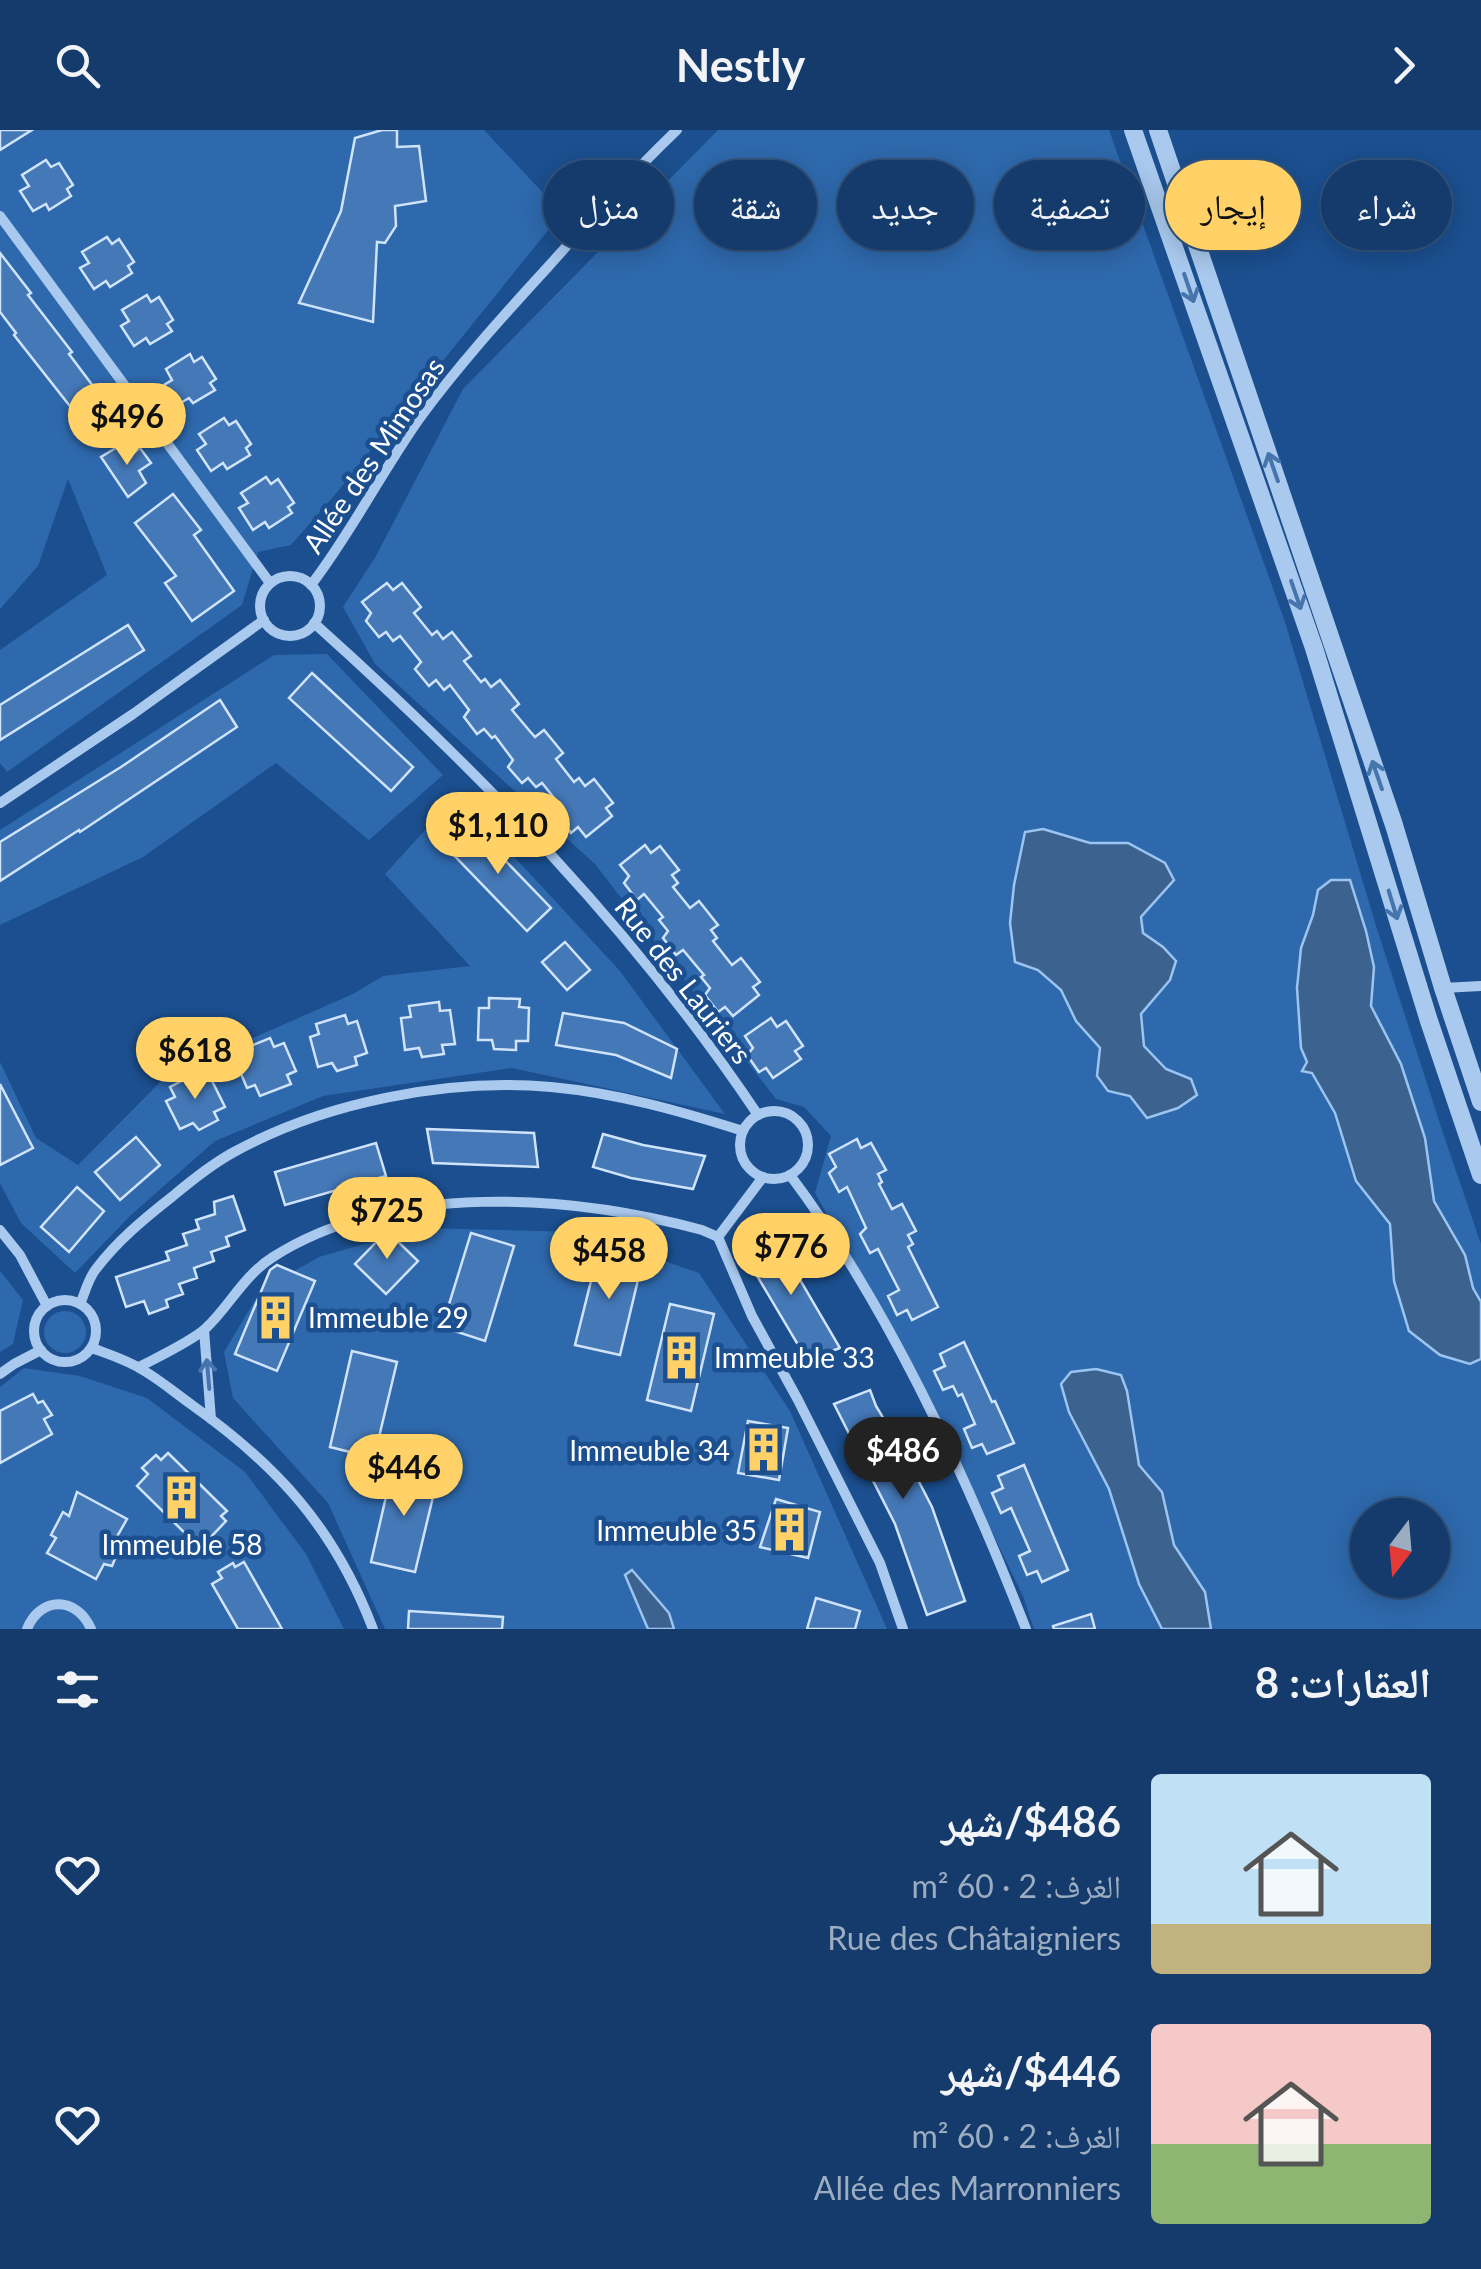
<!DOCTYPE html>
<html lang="ar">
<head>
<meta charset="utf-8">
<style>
	:root { --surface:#143b6b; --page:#214673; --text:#f1f3f6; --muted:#9dadc1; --line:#33557e; --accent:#ffd166 }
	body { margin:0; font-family:Lato,"Noto Naskh Arabic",sans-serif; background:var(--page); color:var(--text); direction:rtl; height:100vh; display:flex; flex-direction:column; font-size:38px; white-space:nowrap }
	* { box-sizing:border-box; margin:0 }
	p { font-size:32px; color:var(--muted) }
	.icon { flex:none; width:55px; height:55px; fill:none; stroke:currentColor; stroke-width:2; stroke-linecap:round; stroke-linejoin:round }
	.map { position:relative; height:1499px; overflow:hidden; direction:ltr }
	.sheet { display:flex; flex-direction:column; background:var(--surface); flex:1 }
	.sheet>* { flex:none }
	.banner { position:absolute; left:30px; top:30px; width:1422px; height:90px; direction:rtl; display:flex; gap:20px }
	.needle { width:65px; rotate:196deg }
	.tools { position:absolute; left:1350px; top:1368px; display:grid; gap:20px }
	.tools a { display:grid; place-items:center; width:100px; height:100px; border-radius:50%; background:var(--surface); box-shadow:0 5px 25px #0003,0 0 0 2px var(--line); font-size:50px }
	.price { position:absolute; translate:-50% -85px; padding:0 22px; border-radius:35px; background:var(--accent); color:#111; font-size:32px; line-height:65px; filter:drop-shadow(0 2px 5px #0008) }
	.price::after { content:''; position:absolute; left:50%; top:60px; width:30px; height:22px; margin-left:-15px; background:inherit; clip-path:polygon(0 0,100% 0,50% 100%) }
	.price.active { background:#222; color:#fff }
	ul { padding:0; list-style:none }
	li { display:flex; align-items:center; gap:30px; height:250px; padding:0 50px }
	li span { display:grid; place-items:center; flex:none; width:280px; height:200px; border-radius:10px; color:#555 }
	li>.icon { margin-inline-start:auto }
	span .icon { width:120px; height:120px; fill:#fffc; stroke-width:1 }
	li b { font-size:42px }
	h2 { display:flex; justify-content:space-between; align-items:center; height:120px; padding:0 50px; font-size:42px }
	.chip { padding:0 35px; border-radius:45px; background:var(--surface); box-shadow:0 5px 25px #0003,0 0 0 2px var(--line); font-size:35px; line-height:90px }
	.chip.active { background:var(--accent); color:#111 }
	header { display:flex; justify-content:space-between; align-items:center; height:130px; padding:0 50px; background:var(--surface); font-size:45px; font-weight:700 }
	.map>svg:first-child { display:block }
	.green { fill:#2e69ad; fill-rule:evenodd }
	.water { fill:#3c6290; stroke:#9cc4f0; stroke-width:2.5 }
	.building { fill:#4478b7; stroke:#cfe3fa; stroke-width:2.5 }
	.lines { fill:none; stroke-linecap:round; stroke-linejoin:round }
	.minor { stroke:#a9c9ee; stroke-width:10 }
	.tertiary { stroke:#a9c9ee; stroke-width:18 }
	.oneway { stroke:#4674ac }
	.labels { text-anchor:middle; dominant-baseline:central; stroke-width:9; stroke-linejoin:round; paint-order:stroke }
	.street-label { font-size:28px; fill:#fff; stroke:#1b4f8f }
	.poi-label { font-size:28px; fill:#fff; stroke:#1b4f8f; text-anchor:start }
</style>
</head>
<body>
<header><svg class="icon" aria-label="forward" viewBox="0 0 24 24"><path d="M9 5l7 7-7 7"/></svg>Nestly<svg class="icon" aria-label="search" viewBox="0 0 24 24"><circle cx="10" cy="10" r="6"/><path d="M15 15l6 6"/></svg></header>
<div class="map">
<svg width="1481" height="1499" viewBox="0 0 1481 1499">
	<rect width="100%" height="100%" fill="#1b4f8f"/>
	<g class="green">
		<polygon points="0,0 484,0 562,83 339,360 291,415 258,422 242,475 7,642 0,633 0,520 107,445 68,349 38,436 0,479"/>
		<path d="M718,0H1109L1285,492L1377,799L1445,1009L1481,1114V1499H1034L1023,1466L898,1208L815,1063L831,1006L804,977L776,969L595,734L375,534L343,477L376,426L463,259ZM1368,1385H1432V1450H1368Z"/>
		<polygon points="327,524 443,645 369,710 276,633 143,727 0,795 0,700 274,525"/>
		<polygon points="457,665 620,841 725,984 512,938 323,966 215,1011 131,1085 75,1143 21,1093 0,1053 0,932 36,1008 78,1035 166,946 353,864 383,846 470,836 385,744"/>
		<polygon points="419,1098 580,1102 699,1143 790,1281 887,1499 385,1499 328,1373 233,1268 224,1222 261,1160 319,1127"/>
		<polygon points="0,1141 23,1170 13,1214 0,1222"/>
		<circle cx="65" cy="1202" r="21"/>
		<polygon points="24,1238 80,1246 147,1268 245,1342 306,1424 344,1499 0,1499 0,1257"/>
	</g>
	<g class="water">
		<polygon points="1043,699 1090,713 1128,713 1165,733 1174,750 1141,787 1143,803 1163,817 1176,831 1170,850 1141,884 1144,916 1166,939 1191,949 1197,965 1178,978 1147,988 1130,966 1108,961 1097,946 1100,918 1076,891 1061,860 1038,840 1015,832 1010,793 1014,755 1025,702"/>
		<polygon points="1331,750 1350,750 1366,801 1374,837 1371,876 1401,934 1425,1008 1434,1071 1465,1125 1473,1158 1481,1172 1481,1229 1470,1234 1440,1225 1409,1201 1394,1151 1390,1094 1356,1051 1335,983 1312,943 1302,941 1307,932 1301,918 1297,858 1301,818 1313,785 1318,760"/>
		<polygon points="1096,1239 1121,1245 1127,1261 1139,1335 1162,1362 1174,1415 1205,1462 1211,1499 1162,1499 1139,1454 1109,1359 1069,1282 1061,1254 1071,1242"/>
		<polygon points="632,1440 669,1483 674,1499 648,1499 625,1445"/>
	</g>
	<g class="building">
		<polygon points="0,0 32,0 0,20"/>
		<polygon points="382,0 397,0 397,17 419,16 426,71 395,76 396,96 385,113 377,112 373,192 299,173 341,81 355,8"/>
		<polygon points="46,30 51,37 59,33 73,55 67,59 71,66 49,80 46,74 33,81 20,61 29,56 22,45"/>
		<polygon points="107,107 112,114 119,109 134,132 128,136 132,143 110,157 106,151 94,159 80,138 89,133 82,122"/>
		<polygon points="0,123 31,163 28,165 72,222 69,224 108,276 84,294 14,205 16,203 0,182"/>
		<polygon points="147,165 151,172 159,167 173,190 167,194 172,201 150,214 146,208 134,216 121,196 129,191 122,180"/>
		<polygon points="190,224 194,232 202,227 216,249 210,253 215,260 193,273 189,268 177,275 164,255 172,250 166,239"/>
		<polygon points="224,288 229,295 236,291 251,314 246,318 250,325 227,339 223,333 211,341 197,320 206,314 199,304"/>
		<polygon points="121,315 130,326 140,318 151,333 139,341 146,353 128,367 101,327"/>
		<polygon points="266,347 271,354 278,349 294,373 288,377 292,383 269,398 265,392 253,400 239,378 248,373 241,363"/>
		<polygon points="173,364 201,400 194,405 234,461 192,491 165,453 176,446 135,393"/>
		<polygon points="387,453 393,460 402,453 421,477 414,483 432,505 437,501 443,509 452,502 471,526 464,531 481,552 485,549 491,557 500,550 519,574 512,580 528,599 535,607 544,600 563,623 556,629 574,652 579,648 585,656 594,649 613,673 606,678 612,686 586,707 578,697 571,703 558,686 563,679 542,653 536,657 528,648 522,653 508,637 513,630 495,606 492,608 484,599 477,604 464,587 469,580 450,555 444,560 436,550 429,556 415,539 421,532 400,506 393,511 386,502 379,507 366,491 371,483 362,472"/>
		<polygon points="128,495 144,520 0,610 0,575"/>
		<polygon points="312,543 413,637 391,661 289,568"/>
		<polygon points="220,570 237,597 80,702 79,700 0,751 0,712 121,637"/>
		<polygon points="470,694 551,778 527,801 446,717"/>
		<polygon points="645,715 651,723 660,716 679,740 672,745 678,753 673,757 690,778 699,771 718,795 711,800 717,808 713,811 732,835 741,828 760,852 753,857 759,865 733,886 725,877 718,882 705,865 710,858 701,847 704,845 683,820 676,825 663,808 668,801 659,790 663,787 644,764 637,770 624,753 629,746 620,735"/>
		<polygon points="565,812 590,840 567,860 542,832"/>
		<polygon points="489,868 520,869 519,877 529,878 528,911 516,911 516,920 494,919 492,910 478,910 479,878 489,878"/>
		<polygon points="439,872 440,881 450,880 455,914 442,915 444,924 422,927 419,918 405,920 401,888 411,887 409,876"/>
		<polygon points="563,883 624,893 677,919 671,948 616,925 556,915"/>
		<polygon points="345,885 348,894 357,891 367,923 355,927 357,935 337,941 332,933 318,937 310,907 319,904 316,894"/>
		<polygon points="771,888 777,897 786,891 803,916 795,921 801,929 773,948 766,938 759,942 747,925 753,918 745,906"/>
		<polygon points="270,908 274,917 284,913 296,941 287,945 291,954 260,966 255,955 247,958 239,939 246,933 241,920"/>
		<polygon points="197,943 201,951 210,947 225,977 214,982 218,990 199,1000 193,993 180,999 166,971 175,967 170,957"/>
		<polygon points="0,954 33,1018 0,1035"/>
		<polygon points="427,999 534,1003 538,1037 433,1033"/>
		<polygon points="603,1004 643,1015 705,1026 693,1059 631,1048 593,1037"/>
		<polygon points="136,1007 160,1035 120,1070 95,1042"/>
		<polygon points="857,1009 861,1018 871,1013 886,1040 878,1044 882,1052 879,1054 892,1079 902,1074 916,1101 908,1105 913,1114 908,1117 938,1177 912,1190 907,1180 897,1185 888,1166 899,1160 878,1119 870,1123 860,1104 866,1098 847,1057 839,1062 829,1043 836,1037 829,1024"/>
		<polygon points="376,1013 386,1046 285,1075 275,1042"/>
		<polygon points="77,1057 104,1081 69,1122 41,1097"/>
		<polygon points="233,1066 245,1100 226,1107 229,1116 211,1122 214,1131 194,1138 197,1148 179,1154 183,1164 166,1170 168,1177 149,1184 144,1171 126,1177 116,1147 169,1130 166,1122 187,1115 183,1104 199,1099 196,1090 215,1084 214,1072"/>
		<polygon points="387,1101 418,1131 386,1164 355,1134"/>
		<polygon points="471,1103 514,1116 485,1211 442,1197"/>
		<polygon points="780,1103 789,1131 840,1218 807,1230 756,1144 748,1119"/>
		<polygon points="599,1119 643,1129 620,1225 575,1215"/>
		<polygon points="277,1135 315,1151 277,1241 235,1224 270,1140"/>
		<polygon points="670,1174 714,1184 691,1281 647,1270"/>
		<polygon points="964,1212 992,1272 995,1271 1014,1313 987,1324 982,1314 972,1318 964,1299 975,1294 962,1264 958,1266 953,1256 943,1260 934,1241 945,1236 940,1224"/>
		<polygon points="352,1221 397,1232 374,1328 330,1317"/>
		<polygon points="870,1260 876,1276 902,1319 932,1377 965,1471 927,1485 895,1394 834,1274"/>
		<polygon points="33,1264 38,1273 43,1271 52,1285 44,1289 52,1304 0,1333 0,1281"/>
		<polygon points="748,1291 788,1298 779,1350 738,1343"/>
		<polygon points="168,1323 227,1381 221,1386 226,1391 209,1409 204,1403 194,1412 137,1356 148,1344 142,1338 156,1325 161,1330"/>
		<polygon points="1024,1335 1068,1440 1042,1452 1037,1441 1027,1445 1019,1426 1030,1421 1011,1378 1001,1383 992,1363 1003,1358 998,1346"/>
		<polygon points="393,1336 438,1346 415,1442 371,1432"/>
		<polygon points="77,1362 127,1389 110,1419 117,1424 112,1436 104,1434 96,1449 47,1423 56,1408 51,1405 63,1382 69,1386"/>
		<polygon points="776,1369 820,1382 808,1428 760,1417"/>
		<polygon points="244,1432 282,1499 238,1499 212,1454 222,1448 218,1442 233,1433 235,1437"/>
		<polygon points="816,1468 860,1481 855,1499 807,1499"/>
		<polygon points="409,1481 503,1487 502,1499 408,1499"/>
		<polygon points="1091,1484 1095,1499 1054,1499 1053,1496"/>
	</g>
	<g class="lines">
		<g class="minor">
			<polyline points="0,86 270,453"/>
			<circle cx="290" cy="476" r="30"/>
			<path d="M311,455C351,403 381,343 419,289C458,236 502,187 547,138C589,91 631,44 677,0"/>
			<path d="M314,493C478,640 635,801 758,985"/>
			<polyline points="0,673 133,584 264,490"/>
			<polyline points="1443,858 1481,856"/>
			<circle cx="774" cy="1015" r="34"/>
			<path d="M790,1045C889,1177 966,1345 1026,1499"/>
			<polyline points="0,1100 20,1125 47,1176"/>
			<polyline points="718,1107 763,1047"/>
			<circle cx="65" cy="1201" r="31"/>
			<path d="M80,1174C85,1163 88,1149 96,1139C117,1111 145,1088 173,1066C192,1050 212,1034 234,1022C325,972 448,948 551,957C617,963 680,981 743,1001"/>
			<polyline points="204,1200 211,1289"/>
			<path d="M92,1218C108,1224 127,1230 141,1239C159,1249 175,1263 192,1275C278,1336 335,1399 373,1499"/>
			<path d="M139,1237C158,1227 190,1212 205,1199C229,1177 243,1146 273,1127C392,1051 571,1065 702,1100L718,1107L752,1186L798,1270L880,1433L903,1499"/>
			<polyline points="0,1244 14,1234 41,1220"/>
			<path d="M27,1499C40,1466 77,1466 91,1499"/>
		</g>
		<g class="tertiary">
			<polyline points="1133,0 1314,518 1429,891 1481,1045"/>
			<polyline points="1158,0 1394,695 1443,858 1481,972"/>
		</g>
	</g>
	<defs><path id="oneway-shaft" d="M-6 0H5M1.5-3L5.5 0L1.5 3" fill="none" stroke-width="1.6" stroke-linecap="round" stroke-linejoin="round" transform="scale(2.5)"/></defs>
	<g class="oneway">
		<use href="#oneway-shaft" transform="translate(1189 158) rotate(71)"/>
		<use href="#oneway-shaft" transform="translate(1273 337) rotate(-109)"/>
		<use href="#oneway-shaft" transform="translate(1296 465) rotate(71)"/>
		<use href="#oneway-shaft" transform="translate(1377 645) rotate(-109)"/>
		<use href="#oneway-shaft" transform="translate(1393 775) rotate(73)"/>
		<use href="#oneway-shaft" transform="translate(208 1244) rotate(-95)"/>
	</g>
	<defs>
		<symbol id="building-bare" viewBox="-9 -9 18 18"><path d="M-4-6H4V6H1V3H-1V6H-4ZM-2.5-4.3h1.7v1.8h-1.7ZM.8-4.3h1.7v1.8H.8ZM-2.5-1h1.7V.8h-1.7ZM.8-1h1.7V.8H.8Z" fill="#ffd166" stroke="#1b4f8f" stroke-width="2.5" paint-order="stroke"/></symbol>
	</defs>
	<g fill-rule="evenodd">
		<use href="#building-bare" x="244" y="1156" width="63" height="63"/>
		<use href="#building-bare" x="650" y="1196" width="63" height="63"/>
		<use href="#building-bare" x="732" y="1288" width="63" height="63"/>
		<use href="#building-bare" x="150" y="1336" width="63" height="63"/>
		<use href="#building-bare" x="758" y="1368" width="63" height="63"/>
	</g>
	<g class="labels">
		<g class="street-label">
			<text transform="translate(373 325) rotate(-56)">Allée des Mimosas</text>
			<text transform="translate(684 850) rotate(52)">Rue des Lauriers</text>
		</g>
		<g class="poi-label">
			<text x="308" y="1187">Immeuble 29</text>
			<text x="714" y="1227">Immeuble 33</text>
			<text x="730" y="1320" text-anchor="end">Immeuble 34</text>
			<text x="757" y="1400" text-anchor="end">Immeuble 35</text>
			<text x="182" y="1414" text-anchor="middle">Immeuble 58</text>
		</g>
	</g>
</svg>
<div class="tools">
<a><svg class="needle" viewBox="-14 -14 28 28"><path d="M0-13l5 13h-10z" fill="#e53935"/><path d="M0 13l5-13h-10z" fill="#9dadc1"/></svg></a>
</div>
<b class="price" style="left:127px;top:338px">$496</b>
<b class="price" style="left:498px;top:747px">$1,110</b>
<b class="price" style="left:195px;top:972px">$618</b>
<b class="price" style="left:387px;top:1132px">$725</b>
<b class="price" style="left:791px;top:1168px">$776</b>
<b class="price" style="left:609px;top:1172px">$458</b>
<b class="price active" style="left:903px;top:1372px">$486</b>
<b class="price" style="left:404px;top:1389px">$446</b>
<div class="banner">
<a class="chip">شراء</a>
<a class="chip active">إيجار</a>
<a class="chip">تصفية</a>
<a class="chip">جديد</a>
<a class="chip">شقة</a>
<a class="chip">منزل</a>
</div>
</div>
<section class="sheet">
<h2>العقارات: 8<svg class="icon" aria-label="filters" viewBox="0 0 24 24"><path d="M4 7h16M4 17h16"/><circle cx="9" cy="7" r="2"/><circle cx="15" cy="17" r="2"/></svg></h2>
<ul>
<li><span style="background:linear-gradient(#bfe0f5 75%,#c2b280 0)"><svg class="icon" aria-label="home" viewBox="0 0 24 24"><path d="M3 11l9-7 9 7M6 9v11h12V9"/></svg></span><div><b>$486/شهر</b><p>الغرف: 2 · 60 m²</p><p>Rue des Châtaigniers</p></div><svg class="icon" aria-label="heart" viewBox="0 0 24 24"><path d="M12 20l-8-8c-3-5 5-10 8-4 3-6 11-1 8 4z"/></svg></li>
<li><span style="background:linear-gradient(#f6c9c9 60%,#8fb573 0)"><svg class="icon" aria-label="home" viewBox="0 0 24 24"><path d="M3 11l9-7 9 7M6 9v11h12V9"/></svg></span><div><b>$446/شهر</b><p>الغرف: 2 · 60 m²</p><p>Allée des Marronniers</p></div><svg class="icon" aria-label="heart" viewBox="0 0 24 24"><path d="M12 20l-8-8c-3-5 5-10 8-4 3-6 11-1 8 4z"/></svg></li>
</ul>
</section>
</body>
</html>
